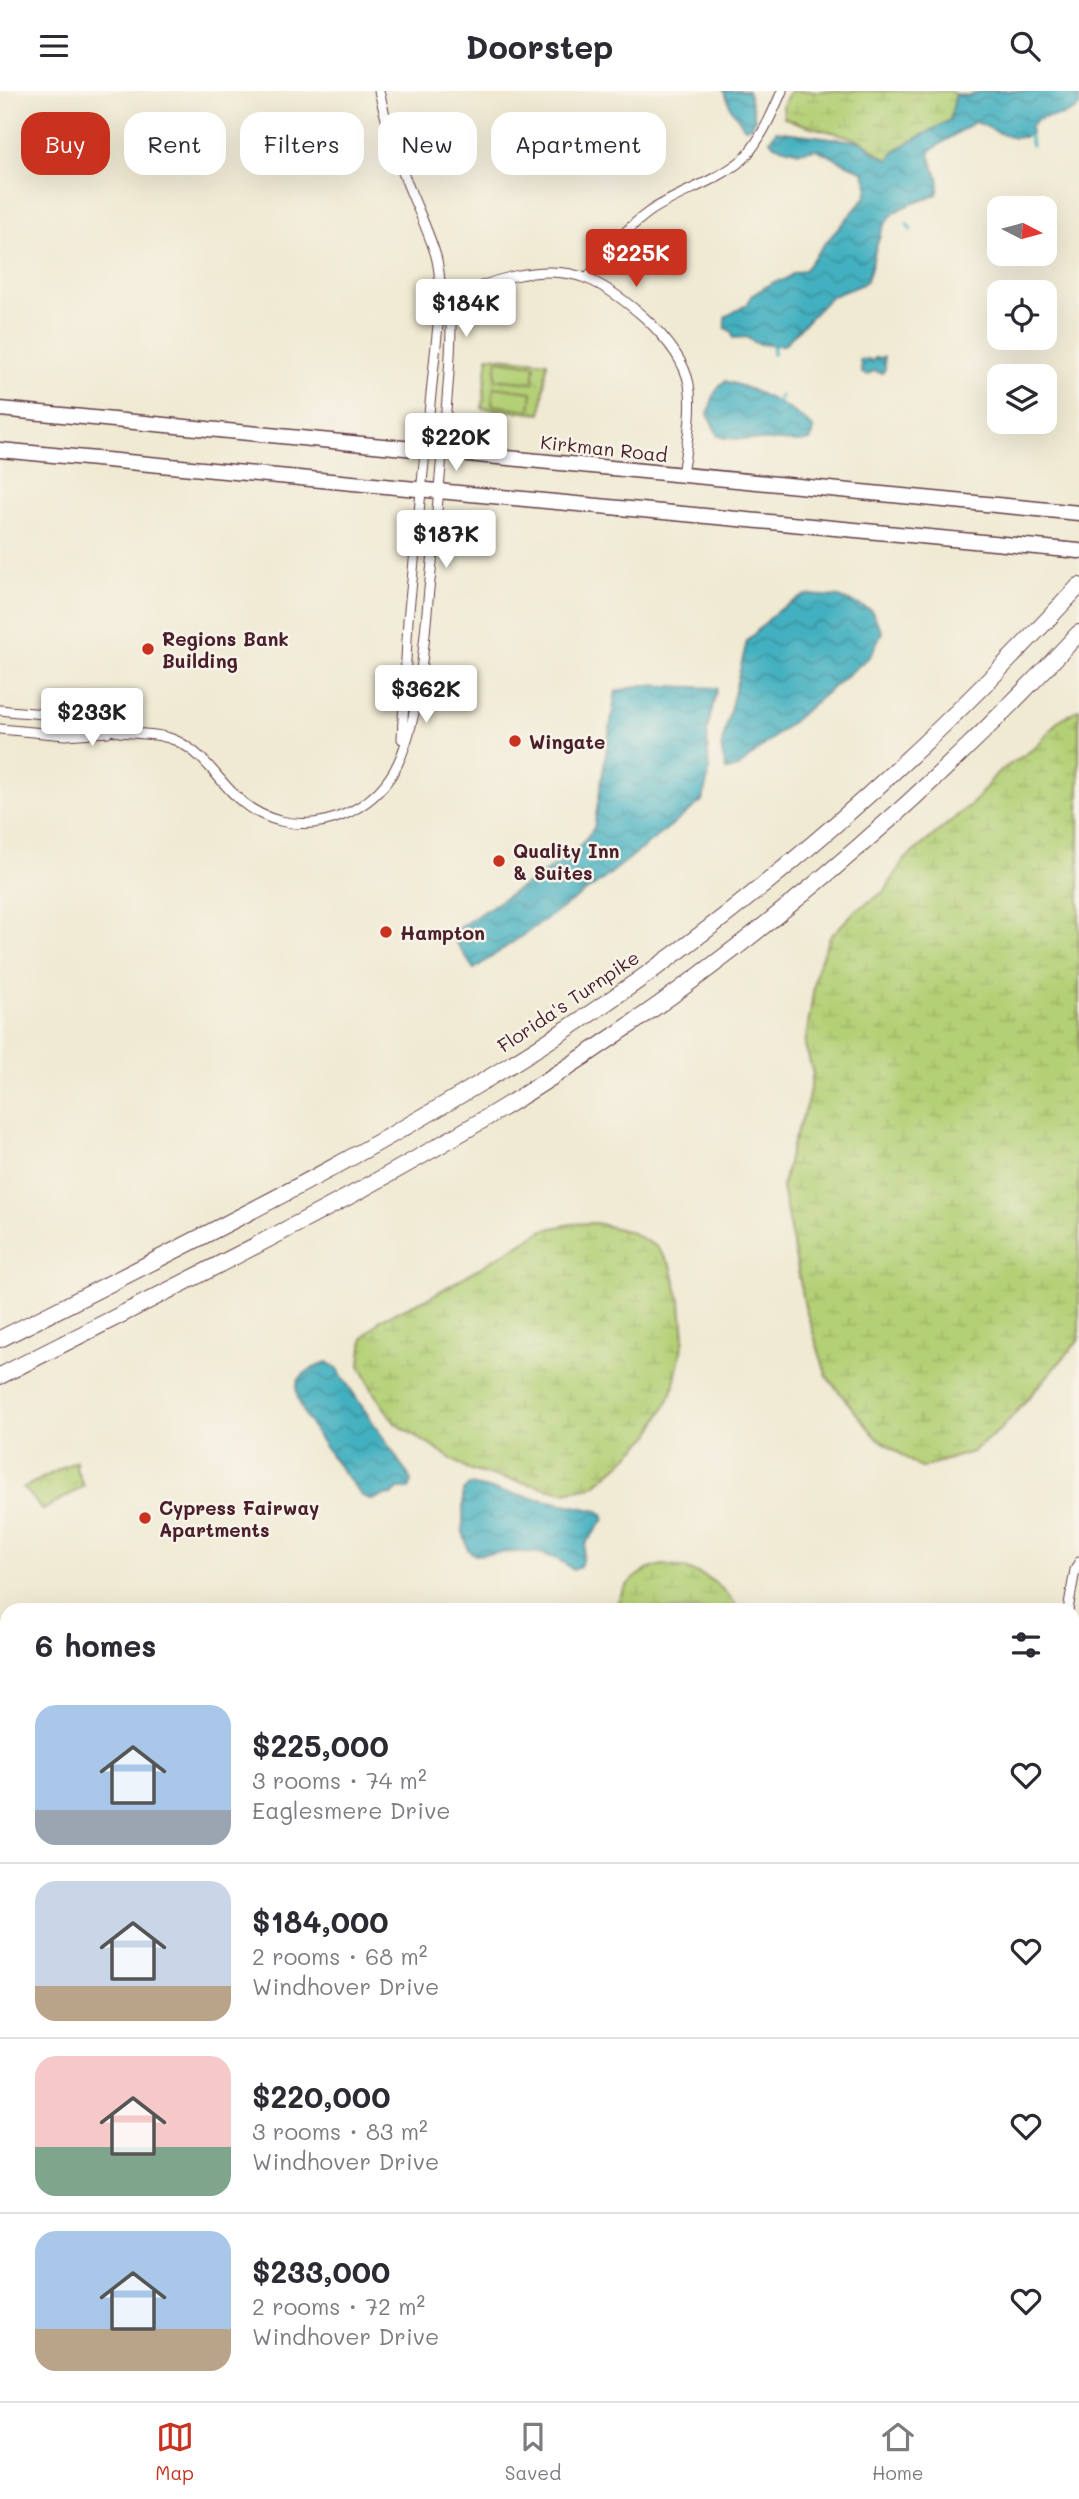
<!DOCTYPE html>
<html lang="en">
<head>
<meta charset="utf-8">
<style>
	:root { --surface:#fff; --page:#f2f2f3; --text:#2b2b33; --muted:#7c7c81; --line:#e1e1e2; --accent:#c8321e }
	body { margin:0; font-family:Mali,sans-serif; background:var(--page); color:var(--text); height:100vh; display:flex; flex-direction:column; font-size:26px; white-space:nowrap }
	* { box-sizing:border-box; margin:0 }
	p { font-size:23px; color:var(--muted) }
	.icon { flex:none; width:38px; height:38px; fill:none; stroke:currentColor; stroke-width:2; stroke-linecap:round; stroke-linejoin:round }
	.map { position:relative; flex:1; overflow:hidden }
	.panel { position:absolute; left:0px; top:1512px; width:1080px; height:798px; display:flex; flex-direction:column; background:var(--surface); border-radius:21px 21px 0 0; box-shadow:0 7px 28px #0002 }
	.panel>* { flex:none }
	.banner { position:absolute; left:21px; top:21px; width:700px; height:63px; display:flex; gap:14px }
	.needle { width:46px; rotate:96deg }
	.fabs { position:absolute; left:987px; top:105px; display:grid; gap:14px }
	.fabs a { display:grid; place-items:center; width:70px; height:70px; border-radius:14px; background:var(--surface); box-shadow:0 7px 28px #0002; font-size:35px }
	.price { position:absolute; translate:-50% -60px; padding:0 16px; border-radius:7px; background:#fff; color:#222; font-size:23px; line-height:46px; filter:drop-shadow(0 2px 4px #0008) }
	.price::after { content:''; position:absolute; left:50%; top:42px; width:21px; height:16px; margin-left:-10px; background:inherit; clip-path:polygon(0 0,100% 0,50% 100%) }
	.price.active { background:var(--accent); color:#fff }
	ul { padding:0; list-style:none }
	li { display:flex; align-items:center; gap:21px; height:175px; padding:0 35px }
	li+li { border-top:2px solid var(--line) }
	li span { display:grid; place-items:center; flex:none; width:196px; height:140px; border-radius:21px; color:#555 }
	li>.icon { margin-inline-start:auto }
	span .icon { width:84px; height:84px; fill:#fffc; stroke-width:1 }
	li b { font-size:30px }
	h2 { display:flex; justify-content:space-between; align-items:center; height:84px; padding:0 35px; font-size:30px }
	.chip { padding:0 24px; border-radius:21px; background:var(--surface); box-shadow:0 7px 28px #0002; font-size:24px; line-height:63px }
	.chip.active { background:var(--accent); color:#fff }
	header { display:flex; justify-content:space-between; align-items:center; height:91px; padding:0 35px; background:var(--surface); font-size:32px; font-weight:700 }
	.tab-bar { display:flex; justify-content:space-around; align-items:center; height:98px; border-top:2px solid var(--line); background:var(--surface); font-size:19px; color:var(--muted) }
	.tab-bar a { display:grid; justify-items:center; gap:4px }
	.tab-bar .active { color:var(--accent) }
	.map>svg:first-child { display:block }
	.wetland { fill:url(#wetland-marsh); stroke:#7f7850; stroke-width:2 }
	.park { fill:url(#park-crowns); stroke:#7f7850; stroke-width:2 }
	.garden { fill:#b4d076; stroke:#7f7850; stroke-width:2 }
	.water { fill:url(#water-waves); stroke:#466876; stroke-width:2 }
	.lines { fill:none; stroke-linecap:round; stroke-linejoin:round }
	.stream { stroke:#43b0c0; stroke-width:3.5 }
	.street-casing { stroke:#633d44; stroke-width:11 }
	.primary-casing { stroke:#633d44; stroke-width:17 }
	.highway-casing { stroke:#633d44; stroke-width:18 }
	.street { stroke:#fff; stroke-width:9 }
	.primary { stroke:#fff; stroke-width:14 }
	.highway { stroke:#fff; stroke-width:16 }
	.poi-dot { fill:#c8321e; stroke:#f7f3e8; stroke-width:2.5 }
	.labels { text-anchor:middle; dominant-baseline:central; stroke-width:5; stroke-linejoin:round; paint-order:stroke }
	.street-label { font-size:19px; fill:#4a1f2b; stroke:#f7f3e8 }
	.poi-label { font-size:19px; font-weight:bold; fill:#4a1f2b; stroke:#f7f3e8; text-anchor:start }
</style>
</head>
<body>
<header><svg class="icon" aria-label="menu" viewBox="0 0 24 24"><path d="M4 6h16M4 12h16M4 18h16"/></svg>Doorstep<svg class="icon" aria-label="search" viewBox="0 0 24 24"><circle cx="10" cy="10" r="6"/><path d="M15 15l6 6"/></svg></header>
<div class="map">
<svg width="1079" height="2310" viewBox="0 0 1079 2310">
	<defs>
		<pattern id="wetland-marsh" width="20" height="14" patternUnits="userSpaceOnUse" patternTransform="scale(1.75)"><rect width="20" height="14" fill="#b4d076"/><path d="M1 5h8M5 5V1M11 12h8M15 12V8" fill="none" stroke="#9cb266"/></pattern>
		<pattern id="park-crowns" width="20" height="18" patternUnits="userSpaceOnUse" patternTransform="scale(1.75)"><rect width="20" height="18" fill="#b4d076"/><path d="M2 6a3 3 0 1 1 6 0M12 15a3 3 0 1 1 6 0" fill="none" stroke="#9cb266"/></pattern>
		<pattern id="water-waves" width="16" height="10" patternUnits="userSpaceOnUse" patternTransform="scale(1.75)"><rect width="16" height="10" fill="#43b0c0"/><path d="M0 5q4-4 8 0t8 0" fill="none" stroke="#3a8f9c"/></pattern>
	</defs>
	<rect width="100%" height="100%" fill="#f7f3e8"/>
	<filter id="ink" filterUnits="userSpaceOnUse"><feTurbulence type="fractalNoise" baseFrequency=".0143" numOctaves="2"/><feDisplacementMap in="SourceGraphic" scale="14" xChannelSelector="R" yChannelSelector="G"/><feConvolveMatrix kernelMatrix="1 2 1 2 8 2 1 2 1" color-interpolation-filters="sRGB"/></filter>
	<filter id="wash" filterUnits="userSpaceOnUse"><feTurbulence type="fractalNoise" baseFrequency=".00686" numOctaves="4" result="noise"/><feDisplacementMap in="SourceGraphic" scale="28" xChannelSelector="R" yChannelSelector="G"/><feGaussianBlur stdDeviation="1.57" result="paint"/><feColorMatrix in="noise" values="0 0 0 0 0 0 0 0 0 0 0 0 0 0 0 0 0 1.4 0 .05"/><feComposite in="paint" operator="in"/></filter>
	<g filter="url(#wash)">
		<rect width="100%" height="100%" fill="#f0ead3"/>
		<g class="wetland">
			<path d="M790,0H949L956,3L950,29L889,69C878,64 869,53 861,50C836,39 809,39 784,26L783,14Z"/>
			<polygon points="1079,618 1079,1249 1002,1337 972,1361 920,1377 875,1345 827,1286 805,1216 782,1096 793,1051 807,1014 813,982 805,954 817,877 830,846 855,820 885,800 903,770 975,710 997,682 1036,656 1058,630"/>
			<polygon points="596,1132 630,1141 657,1156 671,1175 681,1213 684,1247 672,1302 650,1344 620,1373 592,1396 564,1401 469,1379 395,1332 374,1302 360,1274 363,1248 381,1228 430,1206 544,1139 571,1133"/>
			<path d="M663,1474C701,1478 718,1489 740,1519H614C623,1494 637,1479 663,1474Z"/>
		</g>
		<g class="park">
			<polygon points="488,265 547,271 541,323 482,317"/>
			<polygon points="76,1370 76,1378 84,1395 43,1419 23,1397"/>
		</g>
		<g class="garden">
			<polygon points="497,269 535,274 533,292 495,288"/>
			<polygon points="494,296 532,301 530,319 492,314"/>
		</g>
		<g class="water">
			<polygon points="724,0 748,0 755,28 751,35 745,37 731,17"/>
			<path d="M981,0H1079V16C1059,32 1045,18 1030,36L1031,43C1009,54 996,37 975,31L931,59L929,64L938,87L939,95L937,103C924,110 910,112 900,118C876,132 876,165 867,189L863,193L830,206L784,254C770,254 757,256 747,246L733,247L732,241L725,237V226L748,213L751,205L774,191L784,189L794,182L805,179L820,158L866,106L868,96L864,81L816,58L799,61L774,54L770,49L776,40L863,51L875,62L889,69L895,59L950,29L956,3L969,5Z"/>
			<polygon points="884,266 885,278 882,282 874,280 867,284 862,282 860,269 869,268 872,271 875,267"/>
			<path d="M725,290C752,297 794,317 813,337V344L810,349L799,351L724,347L718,345L708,323C712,311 714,297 725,290Z"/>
			<polygon points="806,504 839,506 871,519 882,541 870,565 737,677 726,679 721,657 747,550 777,520"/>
			<polygon points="644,594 717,597 707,639 709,683 702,710 601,790 474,878 456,851 458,837 574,762 594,737 616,600"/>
			<path d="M327,1271L337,1278L412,1390L409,1398H398L392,1404L382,1405L372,1409L362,1405C346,1385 290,1316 297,1293C300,1282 317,1275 327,1271Z"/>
			<path d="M469,1394L598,1420L604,1424L603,1430L586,1452L580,1476L573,1479C548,1454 508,1461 475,1464L468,1459L463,1440V1400Z"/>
			<polygon points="7,1723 7,1924 0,1924 0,1727"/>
			<polygon points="1073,2252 1079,2262 1079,2310 995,2310 990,2303 1073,2303"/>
			<polygon points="28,2303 88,2303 89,2310 29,2310"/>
		</g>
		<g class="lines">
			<g class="stream">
				<polyline points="1029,44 1032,54"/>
				<polyline points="907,133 911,139"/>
				<polyline points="773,263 774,255"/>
				<polyline points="776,313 781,305"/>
			</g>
		</g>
	</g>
	<g filter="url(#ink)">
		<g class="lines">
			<defs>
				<g id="street">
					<path d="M587,188C604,163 624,139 649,121C678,101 714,92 742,69C759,53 773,21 782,0"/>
					<path d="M444,212C485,190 543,170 588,188C609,197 628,212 645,227C663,244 684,268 689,293C694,321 686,355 682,384"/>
					<path d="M0,619C22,622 47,622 69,627C86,631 103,638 120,641C138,643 160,642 177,650C220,671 225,716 280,730C324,740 371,719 394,680C420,633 424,552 429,498C435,451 438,403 443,355C446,315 451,274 451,234C439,215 442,187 436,165C429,142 419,121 410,99C396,67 387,34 379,0"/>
					<polyline points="0,638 65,644 108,641"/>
					<polyline points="402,648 408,529 438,234 445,224"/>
					<polyline points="1068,1519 1075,1479 1079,1471"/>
					<polyline points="1073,1787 1079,1797"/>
					<polyline points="1073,1877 1079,1871"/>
					<polyline points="0,2064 7,2063"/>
					<polyline points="1073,2086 1079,2082"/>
					<polyline points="1073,2159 1079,2155"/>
					<polyline points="164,2303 165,2310"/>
					<polyline points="404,2303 409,2310"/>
					<polyline points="724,2303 728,2310"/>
					<polyline points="885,2303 889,2310"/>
					<polyline points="301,2310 313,2303"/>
					<polyline points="419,2310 433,2303"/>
					<polyline points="682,2310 693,2303"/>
				</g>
				<g id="primary">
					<polyline points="0,318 1079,422"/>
					<polyline points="0,359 1079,460"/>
				</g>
				<g id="highway">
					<path d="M0,1248C202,1146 406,1046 594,920C773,800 933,653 1079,495"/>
					<path d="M0,1285C207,1179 422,1077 614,945C784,829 939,693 1079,542"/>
				</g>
			</defs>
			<use href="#street" class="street-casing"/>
			<use href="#primary" class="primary-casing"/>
			<use href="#highway" class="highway-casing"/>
			<use href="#street" class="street"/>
			<use href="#primary" class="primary"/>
			<use href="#highway" class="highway"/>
		</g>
	</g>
	<g class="poi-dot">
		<circle cx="148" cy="558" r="7"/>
		<circle cx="515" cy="650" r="7"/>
		<circle cx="499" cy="770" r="7"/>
		<circle cx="386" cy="841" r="7"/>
		<circle cx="145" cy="1427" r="7"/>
	</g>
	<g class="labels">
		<g class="street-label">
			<text transform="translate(604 357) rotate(6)">Kirkman Road</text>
			<text transform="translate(568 910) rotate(-34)">Florida's Turnpike</text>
		</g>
		<g class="poi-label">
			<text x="162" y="547">Regions Bank<tspan x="162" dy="22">Building</tspan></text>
			<text x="529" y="650">Wingate</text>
			<text x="513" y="759">Quality Inn<tspan x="513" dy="22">&amp; Suites</tspan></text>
			<text x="400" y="841">Hampton</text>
			<text x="159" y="1416">Cypress Fairway<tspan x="159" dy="22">Apartments</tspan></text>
		</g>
	</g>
</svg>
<div class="fabs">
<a><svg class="needle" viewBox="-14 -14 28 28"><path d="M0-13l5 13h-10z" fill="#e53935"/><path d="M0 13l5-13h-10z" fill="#7c7c81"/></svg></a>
<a><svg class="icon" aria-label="locate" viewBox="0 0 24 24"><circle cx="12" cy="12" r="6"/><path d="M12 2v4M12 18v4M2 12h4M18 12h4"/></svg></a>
<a><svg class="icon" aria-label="layers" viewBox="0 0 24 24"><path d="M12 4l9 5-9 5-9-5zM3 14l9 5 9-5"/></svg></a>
</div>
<b class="price active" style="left:636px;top:198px">$225K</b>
<b class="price" style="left:466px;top:248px">$184K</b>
<b class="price" style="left:456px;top:382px">$220K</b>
<b class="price" style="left:446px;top:479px">$187K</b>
<b class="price" style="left:426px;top:634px">$362K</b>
<b class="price" style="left:92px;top:657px">$233K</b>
<div class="banner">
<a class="chip active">Buy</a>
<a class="chip">Rent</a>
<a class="chip">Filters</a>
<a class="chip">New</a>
<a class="chip">Apartment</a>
</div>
<section class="panel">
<h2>6 homes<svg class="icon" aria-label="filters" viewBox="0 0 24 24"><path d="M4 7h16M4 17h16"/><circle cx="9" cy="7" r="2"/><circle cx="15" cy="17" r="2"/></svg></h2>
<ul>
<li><span style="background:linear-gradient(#a9c7e8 75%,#9aa5b1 0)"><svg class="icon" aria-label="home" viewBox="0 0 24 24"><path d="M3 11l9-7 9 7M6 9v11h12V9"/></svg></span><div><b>$225,000</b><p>3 rooms · 74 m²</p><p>Eaglesmere Drive</p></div><svg class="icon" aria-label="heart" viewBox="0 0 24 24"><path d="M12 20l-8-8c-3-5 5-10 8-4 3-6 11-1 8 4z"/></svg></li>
<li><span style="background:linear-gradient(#c9d6e8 75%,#b9a48a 0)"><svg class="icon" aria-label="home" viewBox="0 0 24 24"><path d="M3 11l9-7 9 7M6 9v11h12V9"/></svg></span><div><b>$184,000</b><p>2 rooms · 68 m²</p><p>Windhover Drive</p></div><svg class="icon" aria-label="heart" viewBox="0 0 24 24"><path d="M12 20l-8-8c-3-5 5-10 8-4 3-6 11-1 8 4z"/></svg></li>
<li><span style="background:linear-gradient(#f6c9c9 65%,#7fa58c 0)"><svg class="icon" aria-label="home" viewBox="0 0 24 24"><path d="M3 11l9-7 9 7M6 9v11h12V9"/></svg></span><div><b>$220,000</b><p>3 rooms · 83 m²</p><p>Windhover Drive</p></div><svg class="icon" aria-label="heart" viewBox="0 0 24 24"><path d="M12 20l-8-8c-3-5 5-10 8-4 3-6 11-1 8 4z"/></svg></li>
<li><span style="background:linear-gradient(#a9c7e8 70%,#b9a48a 0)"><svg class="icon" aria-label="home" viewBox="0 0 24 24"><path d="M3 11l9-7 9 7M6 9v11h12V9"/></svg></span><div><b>$233,000</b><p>2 rooms · 72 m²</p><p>Windhover Drive</p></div><svg class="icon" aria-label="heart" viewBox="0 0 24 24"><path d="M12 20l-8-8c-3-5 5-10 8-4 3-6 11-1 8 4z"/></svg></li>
</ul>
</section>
</div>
<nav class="tab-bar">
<a class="active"><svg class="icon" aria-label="map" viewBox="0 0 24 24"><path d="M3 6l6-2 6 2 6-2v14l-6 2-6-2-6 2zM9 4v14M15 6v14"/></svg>Map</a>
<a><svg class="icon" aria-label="saved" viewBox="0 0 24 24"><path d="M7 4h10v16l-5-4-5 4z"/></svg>Saved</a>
<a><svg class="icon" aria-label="home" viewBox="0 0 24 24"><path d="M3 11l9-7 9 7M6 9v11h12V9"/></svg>Home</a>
</nav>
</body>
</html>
